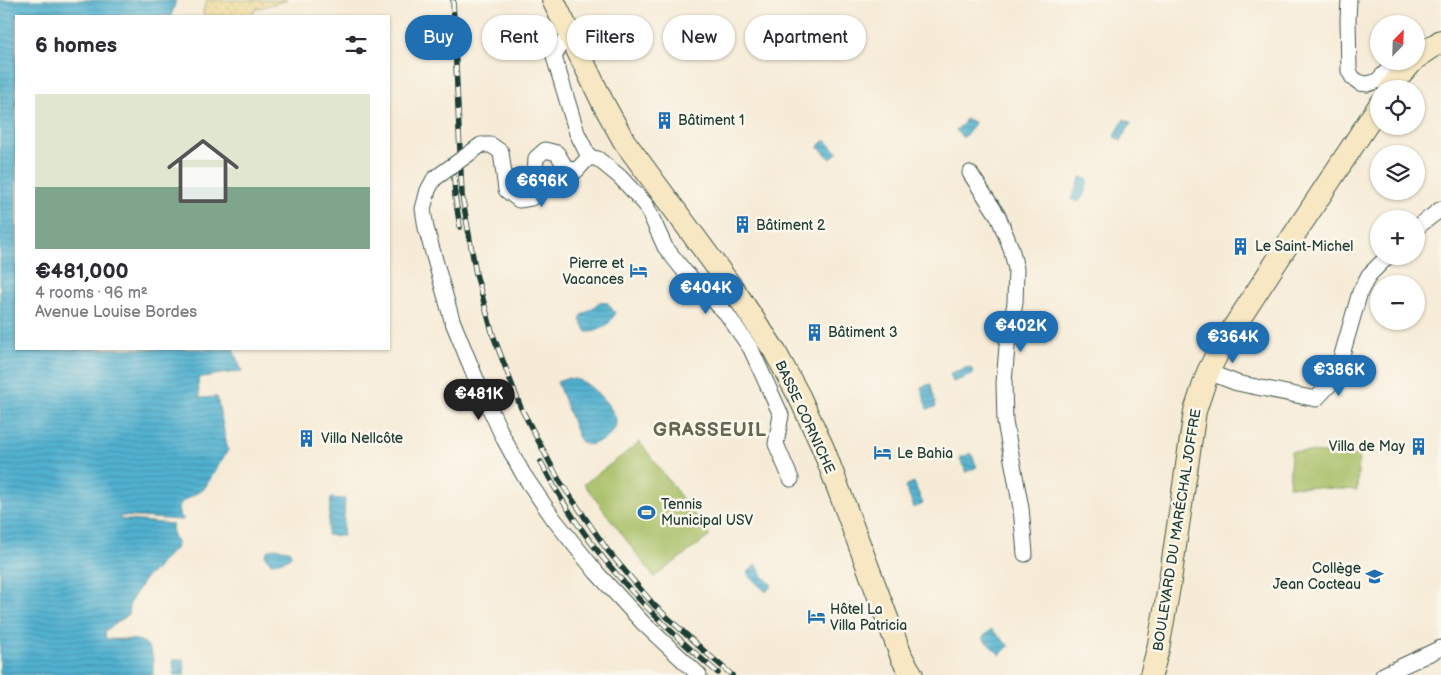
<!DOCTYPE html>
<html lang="en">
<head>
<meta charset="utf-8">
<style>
	:root { --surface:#fff; --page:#f7f7f7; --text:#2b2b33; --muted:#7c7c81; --accent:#1f6fb2 }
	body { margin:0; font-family:"Balsamiq Sans",sans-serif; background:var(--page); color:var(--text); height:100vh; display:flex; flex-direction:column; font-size:19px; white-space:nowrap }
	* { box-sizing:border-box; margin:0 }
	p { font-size:16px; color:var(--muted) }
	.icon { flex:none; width:28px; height:28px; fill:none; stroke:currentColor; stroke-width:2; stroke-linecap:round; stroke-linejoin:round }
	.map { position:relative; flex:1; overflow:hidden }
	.sheet { position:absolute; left:15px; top:15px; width:375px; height:335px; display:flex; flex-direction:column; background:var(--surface); border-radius:0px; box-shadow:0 1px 4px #0004 }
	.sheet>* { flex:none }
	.banner { position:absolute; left:405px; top:15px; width:475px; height:45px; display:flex; gap:10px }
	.needle { width:32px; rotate:23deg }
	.tools { position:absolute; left:1370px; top:15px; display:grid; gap:10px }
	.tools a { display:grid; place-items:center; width:55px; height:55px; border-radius:50%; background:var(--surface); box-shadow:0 1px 4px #0004; font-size:25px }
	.price { position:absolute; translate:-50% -42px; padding:0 11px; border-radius:18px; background:var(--accent); color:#fff; font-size:16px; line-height:32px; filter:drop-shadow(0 1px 2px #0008) }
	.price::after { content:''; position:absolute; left:50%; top:30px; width:15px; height:11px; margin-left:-8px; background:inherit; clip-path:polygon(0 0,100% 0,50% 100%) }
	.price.current { background:#222; color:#fff }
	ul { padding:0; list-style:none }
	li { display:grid; align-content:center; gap:10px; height:265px; padding:0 20px }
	li span { display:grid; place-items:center; height:155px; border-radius:0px; color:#555 }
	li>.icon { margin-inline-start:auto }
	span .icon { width:90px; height:90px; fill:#fffc; stroke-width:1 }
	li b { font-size:21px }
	h2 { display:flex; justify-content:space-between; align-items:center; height:60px; padding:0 20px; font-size:21px }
	.chip { padding:0 18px; border-radius:22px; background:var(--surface); box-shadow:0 1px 4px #0004; font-size:18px; line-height:45px }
	.chip.current { background:var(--accent); color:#fff }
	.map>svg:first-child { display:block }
	.sand { fill:url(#sand-dots); stroke:#868c69 }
	.garden { fill:#a6be64; stroke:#627e4c }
	.water { fill:url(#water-rules); stroke:#387782 }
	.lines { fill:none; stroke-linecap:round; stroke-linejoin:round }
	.street-casing { stroke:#3f574c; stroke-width:17 }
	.secondary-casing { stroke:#3f574c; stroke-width:24 }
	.street { stroke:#fff; stroke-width:15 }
	.secondary { stroke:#f7e8c3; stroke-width:22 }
	.rail-casing { stroke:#1f3d34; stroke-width:5.5 }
	.rail { stroke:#fbf7ec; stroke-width:4; stroke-dasharray:11; stroke-linecap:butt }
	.street-bridge-casing { stroke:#3f574c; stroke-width:17; stroke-linecap:butt }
	.street-bridge { stroke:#fff; stroke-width:15 }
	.labels { text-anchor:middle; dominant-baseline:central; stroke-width:5; stroke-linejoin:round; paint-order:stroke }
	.poi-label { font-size:14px; fill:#1f3d34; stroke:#fbf7ec; text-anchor:start }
	.street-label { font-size:14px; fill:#1f3d34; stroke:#fbf7ec }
	.district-label { font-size:19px; font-weight:bold; letter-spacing:1px; fill:#656851; stroke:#fbf7ec }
</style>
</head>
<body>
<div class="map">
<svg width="1441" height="675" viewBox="0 0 1441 675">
	<defs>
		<pattern id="sand-dots" width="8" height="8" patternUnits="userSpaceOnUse" patternTransform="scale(1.25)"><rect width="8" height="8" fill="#eeda9e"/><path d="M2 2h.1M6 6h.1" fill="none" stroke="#ccbc89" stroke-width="1.8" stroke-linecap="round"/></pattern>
		<pattern id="water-rules" width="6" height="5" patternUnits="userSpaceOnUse" patternTransform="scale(1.25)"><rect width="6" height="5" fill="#51b1d0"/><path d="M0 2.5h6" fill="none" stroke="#4391aa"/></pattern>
	</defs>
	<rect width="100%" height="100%" fill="#fbf7ec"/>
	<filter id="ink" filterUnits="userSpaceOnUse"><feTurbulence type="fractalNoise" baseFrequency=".02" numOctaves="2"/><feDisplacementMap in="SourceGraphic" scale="10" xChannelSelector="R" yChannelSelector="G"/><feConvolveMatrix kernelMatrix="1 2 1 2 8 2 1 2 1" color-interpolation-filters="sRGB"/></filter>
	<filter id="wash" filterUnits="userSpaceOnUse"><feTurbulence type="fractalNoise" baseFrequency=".0096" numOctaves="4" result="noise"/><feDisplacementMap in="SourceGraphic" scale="20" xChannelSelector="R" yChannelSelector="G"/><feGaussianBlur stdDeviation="1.12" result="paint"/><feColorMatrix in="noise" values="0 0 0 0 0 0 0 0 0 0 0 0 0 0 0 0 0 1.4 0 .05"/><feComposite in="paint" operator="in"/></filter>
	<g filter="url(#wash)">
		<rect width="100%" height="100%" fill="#f6ebd7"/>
		<polygon class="sand" points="207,0 287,0 256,9 251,16 204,16 203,11"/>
		<g class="garden">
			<polygon points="640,442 710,536 654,577 584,484"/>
			<polygon points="1291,451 1359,455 1357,490 1289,486"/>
		</g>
		<g class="water">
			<path d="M0,0H176L171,16H16V349H233L242,371L202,377L199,379L198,385L200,398L217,397L228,450L204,489L182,502C177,508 177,514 184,519L182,520L120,516V519L172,524L173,536L177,541V545L175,549L163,560L156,570L147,576L132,599L129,606L128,615L105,631L106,638L108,639C118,640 131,638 140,641C154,645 154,664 153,675H0Z"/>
			<polygon points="965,119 974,122 972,128 963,138 956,130 964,123"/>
			<polygon points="1124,119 1131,123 1121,141 1114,137"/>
			<polygon points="825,140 838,152 831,159 818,147"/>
			<path d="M1081,177L1088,180C1086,190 1085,195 1078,202L1071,199Z"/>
			<path d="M601,302L608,303L615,313C611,324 599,333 587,332L580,320L582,315Z"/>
			<polygon points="969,367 974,371 972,375 953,382 950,373"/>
			<path d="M568,378C573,379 578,379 583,382C593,387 614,408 616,420C617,431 608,439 598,442C591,445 587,446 580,441L557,382Z"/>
			<polygon points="931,384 936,407 927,409 921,387"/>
			<polygon points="971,453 977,467 966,472 960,458"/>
			<polygon points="914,482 923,504 914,508 905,486"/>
			<polygon points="331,498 345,499 343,536 327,535"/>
			<path d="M274,548L289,550L292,555C289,560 277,563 271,563L266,558L265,555L267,551Z"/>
			<polygon points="756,564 763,576 772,585 766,592 751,578 747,572 752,569"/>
			<polygon points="991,629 1009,646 1000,655 982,638"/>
			<polygon points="183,659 185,675 174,675 173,660"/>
		</g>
	</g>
	<g filter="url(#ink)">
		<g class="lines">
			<defs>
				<g id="street">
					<polyline points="1349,0 1348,19 1349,71 1353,78 1360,83 1368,84 1377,81 1397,61"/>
					<polyline points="569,36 561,44 554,57 577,133 589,157"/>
					<polyline points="481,145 491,145 501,152 506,190 519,200 531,198 535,175 536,158 545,150 557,153 566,168 576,171 589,157"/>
					<polyline points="589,157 598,159 620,177 646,205 665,247 685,272 726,313 751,349 781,415 776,444 791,479"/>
					<polyline points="970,173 998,216 1011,248 1016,269 1015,303 1007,346 1004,383 1005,422 1021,508 1025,554"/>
					<polyline points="434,179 428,190 423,209 426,228 452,320 476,379 504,439 523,474 553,518 596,572 643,623 699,675"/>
					<polyline points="1416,228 1441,209"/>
					<polyline points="1208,372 1237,383 1316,399 1335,379 1360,292 1369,275 1388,256"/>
					<polyline points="1383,675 1441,648"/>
				</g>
				<g id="secondary">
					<polyline points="553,0 603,103 624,141 736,293 774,350 799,396 823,448 902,658 912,675"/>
					<polyline points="1416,58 1441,41"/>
					<polyline points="1390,89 1397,79 1413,61"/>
					<polyline points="1151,675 1158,649 1169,587 1195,411 1208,372 1219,350 1286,247 1379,106"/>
				</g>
			</defs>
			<use href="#street" class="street-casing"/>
			<use href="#secondary" class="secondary-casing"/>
			<use href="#street" class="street"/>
			<use href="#secondary" class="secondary"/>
			<defs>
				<g id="rail">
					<polyline points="453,0 462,195 476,274 493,335 521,408 559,480 608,551 654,605 703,650 732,675"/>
					<polyline points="454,175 455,196 460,227"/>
					<path d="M541,462C583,546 647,613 718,673"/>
				</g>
			</defs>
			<use href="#rail" class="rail-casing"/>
			<use href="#rail" class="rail"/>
			<defs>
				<polyline id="street-bridge" points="434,179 481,145"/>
			</defs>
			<use href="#street-bridge" class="street-bridge-casing"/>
			<use href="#street-bridge" class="street-bridge"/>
		</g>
	</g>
	<defs>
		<symbol id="building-bare" viewBox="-9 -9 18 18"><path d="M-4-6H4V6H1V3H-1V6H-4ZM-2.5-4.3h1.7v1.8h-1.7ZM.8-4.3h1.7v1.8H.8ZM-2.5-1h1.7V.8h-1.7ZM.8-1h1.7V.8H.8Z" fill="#1f6fb2" stroke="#fbf7ec" stroke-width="2.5" paint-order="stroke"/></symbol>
		<symbol id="hotel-bare" viewBox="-9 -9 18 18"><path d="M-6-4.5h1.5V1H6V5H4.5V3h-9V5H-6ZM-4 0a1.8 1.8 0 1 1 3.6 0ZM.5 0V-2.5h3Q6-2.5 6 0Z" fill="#1f6fb2" stroke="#fbf7ec" stroke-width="2.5" paint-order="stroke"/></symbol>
		<symbol id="stadium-bare" viewBox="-9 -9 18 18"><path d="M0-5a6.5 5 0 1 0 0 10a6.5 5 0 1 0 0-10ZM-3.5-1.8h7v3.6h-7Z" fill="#1f6fb2" stroke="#fbf7ec" stroke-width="2.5" paint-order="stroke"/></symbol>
		<symbol id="school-bare" viewBox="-9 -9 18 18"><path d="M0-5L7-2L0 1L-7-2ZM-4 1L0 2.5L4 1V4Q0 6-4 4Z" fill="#1f6fb2" stroke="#fbf7ec" stroke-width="2.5" paint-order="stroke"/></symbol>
	</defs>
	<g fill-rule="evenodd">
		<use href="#building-bare" x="652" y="108" width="25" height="25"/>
		<use href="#building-bare" x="730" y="212" width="25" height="25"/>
		<use href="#building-bare" x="1228" y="234" width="25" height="25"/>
		<use href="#hotel-bare" x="626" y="258" width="25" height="25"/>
		<use href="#building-bare" x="802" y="320" width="25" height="25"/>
		<use href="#building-bare" x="294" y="426" width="25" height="25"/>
		<use href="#building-bare" x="1406" y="434" width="25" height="25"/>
		<use href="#hotel-bare" x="870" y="440" width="25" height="25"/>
		<use href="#stadium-bare" x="634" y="500" width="25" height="25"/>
		<use href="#school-bare" x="1362" y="564" width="25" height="25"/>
		<use href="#hotel-bare" x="804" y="604" width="25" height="25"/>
	</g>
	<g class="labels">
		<g class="poi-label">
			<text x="678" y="120">Bâtiment 1</text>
			<text x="756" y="225">Bâtiment 2</text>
			<text x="1255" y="246">Le Saint-Michel</text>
			<text x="624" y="263" text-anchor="end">Pierre et<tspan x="624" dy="16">Vacances</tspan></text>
			<text x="828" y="332">Bâtiment 3</text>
			<text x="321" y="438">Villa Nellcôte</text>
			<text x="1405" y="446" text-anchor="end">Villa de May</text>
			<text x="897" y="453">Le Bahia</text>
			<text x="661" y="504">Tennis<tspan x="661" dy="16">Municipal USV</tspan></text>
			<text x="1361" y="568" text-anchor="end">Collège<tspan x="1361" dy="16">Jean Cocteau</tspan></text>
			<text x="830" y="609">Hôtel La<tspan x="830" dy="16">Villa Patricia</tspan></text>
		</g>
		<g class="street-label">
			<text transform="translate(805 417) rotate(65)">BASSE CORNICHE</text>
			<text transform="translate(1177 530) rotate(-81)">BOULEVARD DU MARÉCHAL JOFFRE</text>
		</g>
		<g class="district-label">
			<text x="710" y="430">GRASSEUIL</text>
		</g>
	</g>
</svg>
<div class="tools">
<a><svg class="needle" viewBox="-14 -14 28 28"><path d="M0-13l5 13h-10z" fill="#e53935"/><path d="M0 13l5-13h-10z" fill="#7c7c81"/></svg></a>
<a><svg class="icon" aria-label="locate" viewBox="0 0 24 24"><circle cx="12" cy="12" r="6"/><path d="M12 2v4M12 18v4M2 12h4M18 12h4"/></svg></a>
<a><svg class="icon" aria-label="layers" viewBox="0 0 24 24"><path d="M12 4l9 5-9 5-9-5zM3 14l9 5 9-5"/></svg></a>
<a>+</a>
<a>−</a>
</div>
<b class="price" style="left:542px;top:208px">€696K</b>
<b class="price" style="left:706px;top:315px">€404K</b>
<b class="price" style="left:1021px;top:353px">€402K</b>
<b class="price" style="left:1233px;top:364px">€364K</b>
<b class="price" style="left:1339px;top:397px">€386K</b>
<b class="price current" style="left:479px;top:421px">€481K</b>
<div class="banner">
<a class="chip current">Buy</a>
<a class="chip">Rent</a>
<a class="chip">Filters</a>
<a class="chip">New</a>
<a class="chip">Apartment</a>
</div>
<section class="sheet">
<h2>6 homes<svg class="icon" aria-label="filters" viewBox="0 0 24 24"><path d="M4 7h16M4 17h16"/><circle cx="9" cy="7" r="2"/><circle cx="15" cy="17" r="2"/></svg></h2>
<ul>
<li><span style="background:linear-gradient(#dfe7d0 60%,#7fa58c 0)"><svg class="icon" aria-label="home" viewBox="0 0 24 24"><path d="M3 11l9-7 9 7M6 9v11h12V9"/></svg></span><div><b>€481,000</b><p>4 rooms · 96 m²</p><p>Avenue Louise Bordes</p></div></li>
</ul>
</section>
</div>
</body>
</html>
